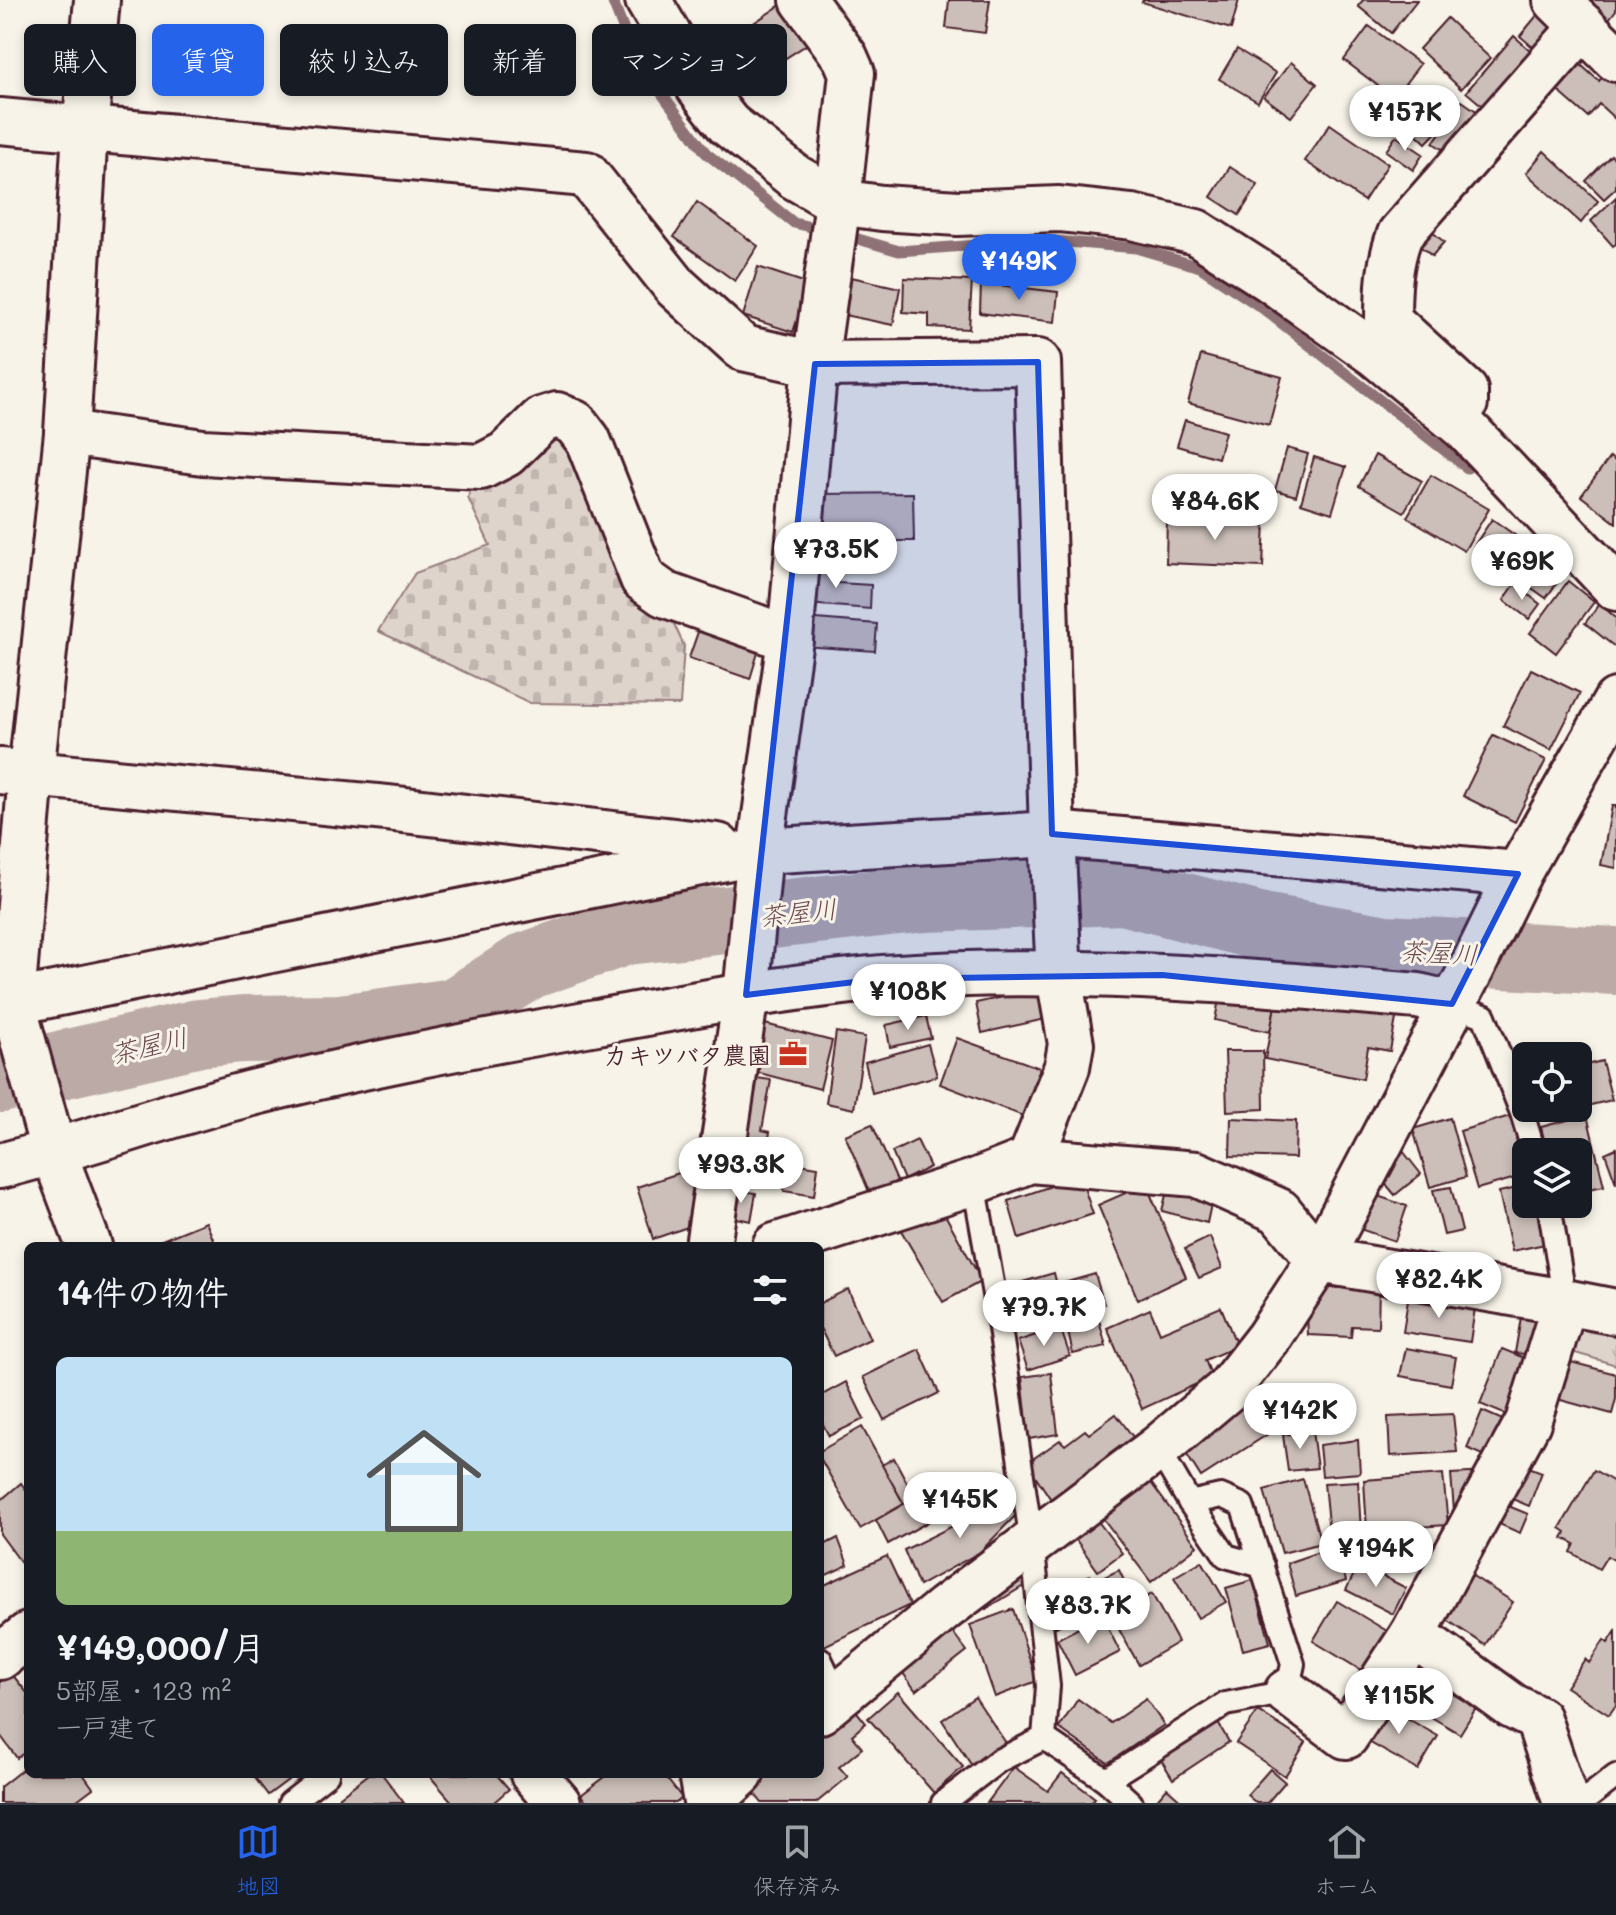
<!DOCTYPE html>
<html lang="ja">
<head>
<meta charset="utf-8">
<style>
	:root { --surface:#171b24; --page:#20242c; --text:#f1f3f6; --muted:#9ea1a6; --line:#363941; --accent:#2563eb }
	body { margin:0; font-family:Mali,"Klee One",sans-serif; background:var(--page); color:var(--text); height:100vh; display:flex; flex-direction:column; font-size:30px; white-space:nowrap }
	* { box-sizing:border-box; margin:0 }
	p { font-size:26px; color:var(--muted) }
	.icon { flex:none; width:44px; height:44px; fill:none; stroke:currentColor; stroke-width:2; stroke-linecap:round; stroke-linejoin:round }
	.map { position:relative; flex:1; overflow:hidden }
	.drawer { position:absolute; left:24px; top:1242px; width:800px; height:536px; display:flex; flex-direction:column; background:var(--surface); border-radius:12px; box-shadow:0 4px 12px #0003 }
	.drawer>* { flex:none }
	.top-card { position:absolute; left:24px; top:24px; width:800px; height:72px; display:flex; gap:16px }
	.fabs { position:absolute; left:1512px; top:1042px; display:grid; gap:16px }
	.fabs a { display:grid; place-items:center; width:80px; height:80px; border-radius:12px; background:var(--surface); box-shadow:0 4px 12px #0003; font-size:40px }
	.price { position:absolute; translate:-50% -68px; padding:0 18px; border-radius:28px; background:#fff; color:#222; font-size:26px; line-height:52px; filter:drop-shadow(0 2px 4px #0008) }
	.price::after { content:''; position:absolute; left:50%; top:48px; width:24px; height:18px; margin-left:-12px; background:inherit; clip-path:polygon(0 0,100% 0,50% 100%) }
	.price.selected { background:var(--accent); color:#fff }
	ul { padding:0; list-style:none }
	li { display:grid; align-content:center; gap:16px; height:424px; padding:0 32px }
	li+li { border-top:2px solid var(--line) }
	li span { display:grid; place-items:center; height:248px; border-radius:12px; color:#555 }
	li>.icon { margin-inline-start:auto }
	span .icon { width:144px; height:144px; fill:#fffc; stroke-width:1 }
	li b { font-size:34px }
	h2 { display:flex; justify-content:space-between; align-items:center; height:96px; padding:0 32px; font-size:34px }
	.tag { padding:0 28px; border-radius:12px; background:var(--surface); box-shadow:0 4px 12px #0003; font-size:28px; line-height:72px }
	.tag.selected { background:var(--accent); color:#fff }
	.tab-bar { display:flex; justify-content:space-around; align-items:center; height:112px; border-top:2px solid var(--line); background:var(--surface); font-size:22px; color:var(--muted) }
	.tab-bar a { display:grid; justify-items:center; gap:4px }
	.tab-bar .selected { color:var(--accent) }
	.map>svg:first-child { display:block }
	.grass { fill:url(#grass-tufts); stroke:#947a7c; stroke-width:2 }
	.cemetery { fill:url(#cemetery-stones); stroke:#947a7c; stroke-width:2 }
	.lines { fill:none; stroke-linecap:round; stroke-linejoin:round }
	.stream { stroke:#8e7275; stroke-width:11 }
	.river { stroke:#bcaaa7; stroke-width:68 }
	.building { fill:#ccbfb9; stroke:#4a1f2b; stroke-width:2 }
	.service-casing { stroke:#4a1f2b; stroke-width:28 }
	.minor-casing { stroke:#4a1f2b; stroke-width:50 }
	.service { stroke:#f7f3e8; stroke-width:22 }
	.minor { stroke:#f7f3e8; stroke-width:44 }
	.marked { fill:#1d4ed8; fill-opacity:0.2; stroke:#1d4ed8; stroke-width:6; stroke-linejoin:round }
	.labels { text-anchor:middle; dominant-baseline:central; stroke-width:6; stroke-linejoin:round; paint-order:stroke }
	.poi-label { font-size:24px; font-weight:bold; fill:#4a1f2b; stroke:#f7f3e8; text-anchor:end }
	.water-label { font-size:26px; font-style:italic; fill:#6c4950; stroke:#f7f3e8 }
</style>
</head>
<body>
<div class="map">
<svg width="1616" height="1803" viewBox="0 0 1616 1803">
	<defs>
		<pattern id="grass-tufts" width="24" height="20" patternUnits="userSpaceOnUse" patternTransform="scale(2)"><rect width="24" height="20" fill="#ded4cc"/><path d="M3 7l-1-3M5 7V3M7 7l1-3M15 17l-1-3M17 17v-4M19 17l1-3" fill="none" stroke="#c0b6af"/></pattern>
		<pattern id="cemetery-stones" width="16" height="16" patternUnits="userSpaceOnUse" patternTransform="scale(2)"><rect width="16" height="16" fill="#ded4cc"/><path d="M2 7V4a2 2 0 0 1 4 0v3zM10 15v-3a2 2 0 0 1 4 0v3z" fill="#c0b6af"/></pattern>
	</defs>
	<rect width="100%" height="100%" fill="#f7f3e8"/>
	<filter id="ink" filterUnits="userSpaceOnUse"><feTurbulence type="fractalNoise" baseFrequency=".0125" numOctaves="2"/><feDisplacementMap in="SourceGraphic" scale="16" xChannelSelector="R" yChannelSelector="G"/><feConvolveMatrix kernelMatrix="1 2 1 2 8 2 1 2 1" color-interpolation-filters="sRGB"/></filter>
	<g filter="url(#ink)">
		<polygon class="grass" points="1577,1328 1616,1335 1616,1365 1572,1352"/>
		<polygon class="cemetery" points="557,425 665,604 684,646 680,705 530,703 378,631 415,573 490,545 468,498 473,479"/>
		<g class="lines">
			<g class="stream">
				<polyline points="612,0 634,56 706,153 794,223 824,230"/>
				<polyline points="841,234 899,251 1044,240 1136,248 1200,267 1262,308 1467,468"/>
			</g>
			<polyline class="river" points="0,1079 199,1033 243,1029 341,1028 455,1012 527,966 626,931 925,898 1123,891 1262,927 1385,949 1616,961"/>
		</g>
		<g class="building">
			<polygon points="788,0 817,38 739,88 715,49"/>
			<polygon points="949,0 990,0 985,33 946,28"/>
			<polygon points="1143,0 1239,0 1231,29 1142,2"/>
			<polygon points="1363,0 1417,0 1391,33 1358,6"/>
			<polygon points="1587,0 1616,0 1616,10 1609,19"/>
			<polygon points="1539,13 1563,33 1543,56 1520,36"/>
			<polygon points="1447,18 1490,58 1461,89 1419,49"/>
			<polygon points="1369,26 1420,64 1394,98 1344,60"/>
			<polygon points="1514,36 1539,58 1491,113 1466,92"/>
			<polygon points="1237,49 1276,73 1258,102 1219,79"/>
			<polygon points="1572,57 1599,81 1609,69 1616,76 1616,120 1599,104 1588,117 1550,84"/>
			<polygon points="1291,62 1317,84 1291,117 1264,97"/>
			<polygon points="1414,88 1447,121 1426,143 1393,112"/>
			<polygon points="1462,101 1482,115 1453,156 1433,143"/>
			<polygon points="1330,124 1388,164 1364,201 1305,161"/>
			<polygon points="1396,136 1423,154 1413,170 1386,151"/>
			<polygon points="1544,151 1598,201 1581,223 1526,173"/>
			<polygon points="1611,155 1616,160 1616,188 1604,199 1586,181"/>
			<polygon points="1230,167 1258,185 1239,215 1211,197"/>
			<polygon points="1616,197 1616,244 1613,246 1591,221"/>
			<polygon points="697,202 758,246 735,281 674,237"/>
			<polygon points="1422,223 1444,242 1432,256 1409,237"/>
			<polygon points="758,267 809,284 793,332 743,316"/>
			<polygon points="847,276 900,288 893,325 839,314"/>
			<polygon points="904,278 972,281 969,329 929,327 929,314 903,312"/>
			<polygon points="981,283 1058,292 1055,322 980,313"/>
			<polygon points="1201,355 1282,377 1269,425 1188,403"/>
			<polygon points="1185,420 1225,432 1218,458 1177,446"/>
			<polygon points="1287,448 1308,454 1296,496 1275,490"/>
			<polygon points="1375,455 1422,481 1404,512 1359,486"/>
			<polygon points="1314,457 1346,467 1332,513 1301,503"/>
			<polygon points="1610,457 1616,462 1616,523 1581,496"/>
			<polygon points="1431,475 1489,509 1464,551 1407,517"/>
			<polygon points="913,493 914,541 880,541 880,528 842,529 844,549 814,549 820,494"/>
			<polygon points="1167,517 1265,521 1263,567 1166,563"/>
			<polygon points="1492,519 1516,536 1498,562 1474,546"/>
			<polygon points="1521,542 1564,573 1546,598 1503,568"/>
			<polygon points="809,567 839,569 838,583 871,585 870,609 807,604"/>
			<polygon points="1568,581 1594,602 1556,653 1530,633"/>
			<polygon points="1515,584 1540,604 1529,619 1504,600"/>
			<polygon points="1600,604 1616,618 1616,648 1585,623"/>
			<polygon points="804,618 877,624 875,651 803,646"/>
			<polygon points="700,626 760,646 750,679 689,658"/>
			<polygon points="1531,669 1580,693 1551,750 1503,726"/>
			<polygon points="1493,735 1546,760 1515,822 1463,796"/>
			<polygon points="1612,806 1616,806 1616,868 1601,865"/>
			<polygon points="1044,988 1050,1018 982,1033 976,1003"/>
			<polygon points="1221,989 1276,1001 1270,1032 1215,1020"/>
			<polygon points="1276,1001 1398,1008 1390,1051 1368,1047 1363,1079 1265,1059"/>
			<polygon points="926,1016 931,1038 890,1047 886,1025"/>
			<polygon points="765,1024 832,1041 820,1089 752,1071"/>
			<polygon points="836,1032 865,1037 854,1109 826,1103"/>
			<polygon points="957,1038 1040,1068 1023,1116 940,1084"/>
			<polygon points="928,1044 937,1076 872,1093 865,1062"/>
			<polygon points="1225,1051 1263,1051 1264,1109 1227,1111"/>
			<polygon points="1602,1061 1612,1100 1540,1117 1538,1108 1578,1108 1578,1067"/>
			<polygon points="743,1076 771,1080 762,1130 770,1132 762,1183 728,1177"/>
			<polygon points="1587,1115 1604,1186 1578,1191 1578,1152 1547,1152 1541,1127"/>
			<polygon points="1510,1116 1526,1175 1477,1189 1460,1131"/>
			<polygon points="1231,1118 1296,1121 1295,1158 1230,1156"/>
			<polygon points="1450,1118 1466,1177 1430,1187 1413,1129"/>
			<polygon points="872,1124 897,1181 870,1194 845,1135"/>
			<polygon points="917,1140 930,1167 904,1180 892,1152"/>
			<polygon points="1396,1142 1421,1174 1395,1195 1370,1165"/>
			<polygon points="1616,1148 1616,1183 1605,1153"/>
			<polygon points="787,1162 818,1167 814,1196 784,1191"/>
			<polygon points="691,1169 705,1221 653,1239 637,1187"/>
			<polygon points="1080,1176 1093,1214 1019,1239 1008,1201"/>
			<polygon points="1169,1183 1213,1195 1207,1223 1162,1211"/>
			<polygon points="1146,1184 1186,1277 1138,1300 1098,1205"/>
			<polygon points="1526,1186 1526,1204 1536,1204 1545,1244 1512,1251 1499,1192"/>
			<polygon points="1451,1187 1462,1231 1444,1235 1433,1190"/>
			<polygon points="730,1189 756,1193 751,1221 726,1216"/>
			<polygon points="1363,1191 1407,1206 1395,1241 1351,1226"/>
			<polygon points="939,1204 982,1281 943,1302 899,1227"/>
			<polygon points="206,1222 216,1246 147,1246"/>
			<polygon points="1210,1237 1222,1268 1199,1278 1185,1249"/>
			<polygon points="1054,1273 1057,1285 1095,1274 1104,1304 1024,1328 1012,1285"/>
			<polygon points="1326,1288 1379,1288 1378,1327 1352,1326 1351,1337 1308,1335 1307,1315"/>
			<polygon points="848,1289 870,1339 834,1356 820,1328 820,1303"/>
			<polygon points="1408,1299 1475,1308 1470,1342 1403,1332"/>
			<polygon points="1221,1307 1237,1346 1205,1360 1212,1377 1142,1409 1107,1328 1150,1309 1160,1333"/>
			<polygon points="1098,1316 1106,1346 1073,1354 1066,1323"/>
			<polygon points="1521,1317 1541,1320 1535,1355 1515,1353"/>
			<polygon points="1060,1327 1070,1356 1028,1370 1018,1341"/>
			<polygon points="1406,1348 1456,1357 1451,1385 1400,1376"/>
			<polygon points="919,1349 939,1393 884,1420 863,1377"/>
			<polygon points="1502,1349 1532,1361 1509,1416 1480,1404"/>
			<polygon points="1567,1361 1616,1374 1616,1399 1612,1414 1557,1399"/>
			<polygon points="1051,1373 1058,1434 1029,1439 1022,1377"/>
			<polygon points="846,1382 864,1419 829,1436 820,1419 820,1396"/>
			<polygon points="1246,1401 1268,1434 1201,1477 1180,1444"/>
			<polygon points="1482,1411 1505,1421 1490,1458 1467,1448"/>
			<polygon points="1116,1414 1133,1437 1107,1456 1109,1459 1052,1501 1027,1463 1060,1440 1065,1445 1085,1430 1089,1434"/>
			<polygon points="1453,1414 1457,1452 1390,1456 1388,1417"/>
			<polygon points="862,1427 904,1504 860,1529 820,1458 820,1451"/>
			<polygon points="1312,1431 1317,1468 1288,1471 1283,1435"/>
			<polygon points="1358,1440 1360,1473 1322,1476 1319,1445"/>
			<polygon points="894,1458 928,1522 888,1544 876,1520 904,1504 882,1465"/>
			<polygon points="1518,1463 1542,1472 1529,1506 1505,1496"/>
			<polygon points="1594,1470 1616,1483 1616,1561 1607,1556 1599,1569 1571,1552 1575,1544 1563,1538 1566,1532 1560,1528"/>
			<polygon points="1488,1472 1475,1510 1454,1511 1451,1474"/>
			<polygon points="1443,1474 1448,1525 1367,1530 1364,1480"/>
			<polygon points="1303,1479 1321,1543 1282,1553 1264,1490"/>
			<polygon points="1149,1480 1197,1546 1151,1582 1102,1517"/>
			<polygon points="1358,1481 1361,1532 1329,1534 1324,1483"/>
			<polygon points="21,1483 28,1492 28,1572 0,1534 0,1501"/>
			<polygon points="992,1490 1017,1514 980,1552 919,1586 904,1550 963,1521"/>
			<polygon points="1506,1505 1528,1514 1520,1533 1499,1524"/>
			<polygon points="1097,1520 1122,1553 1098,1571 1074,1537"/>
			<polygon points="838,1538 848,1565 820,1578 820,1547"/>
			<polygon points="1368,1540 1394,1551 1386,1570 1360,1558"/>
			<polygon points="1336,1546 1346,1581 1296,1596 1287,1563"/>
			<polygon points="887,1556 910,1605 822,1647 820,1642 820,1587"/>
			<polygon points="1202,1561 1226,1602 1198,1618 1174,1577"/>
			<polygon points="1020,1564 1030,1582 986,1609 976,1590"/>
			<polygon points="1359,1564 1406,1588 1393,1614 1346,1590"/>
			<polygon points="1119,1570 1129,1591 1056,1627 1051,1594 1090,1575 1094,1582"/>
			<polygon points="1465,1571 1513,1602 1485,1645 1438,1614"/>
			<polygon points="1253,1580 1270,1643 1243,1650 1226,1588"/>
			<polygon points="1152,1594 1178,1642 1139,1665 1112,1617"/>
			<polygon points="1337,1601 1387,1631 1364,1672 1313,1641"/>
			<polygon points="1013,1609 1037,1681 995,1697 970,1625"/>
			<polygon points="1102,1616 1120,1652 1075,1675 1057,1639"/>
			<polygon points="944,1621 967,1651 916,1691 895,1662"/>
			<polygon points="1616,1631 1616,1705 1609,1715 1566,1687 1585,1659 1589,1663 1604,1640 1608,1643"/>
			<polygon points="3,1663 28,1694 28,1750 17,1758 0,1735 0,1665"/>
			<polygon points="1403,1664 1476,1708 1460,1734 1387,1691"/>
			<polygon points="898,1692 963,1767 934,1793 868,1718"/>
			<polygon points="975,1697 1008,1746 974,1769 942,1720"/>
			<polygon points="1078,1699 1111,1723 1146,1699 1164,1725 1108,1763 1059,1728"/>
			<polygon points="849,1702 866,1723 852,1735 862,1748 839,1767 848,1777 816,1803 762,1803 747,1784 759,1774 820,1774 820,1725"/>
			<polygon points="1379,1702 1438,1736 1418,1770 1360,1737"/>
			<polygon points="1258,1711 1306,1742 1285,1776 1236,1743"/>
			<polygon points="1214,1716 1229,1742 1173,1779 1157,1753"/>
			<polygon points="28,1765 28,1774 83,1774 93,1788 73,1803 0,1803 0,1787"/>
			<polygon points="1014,1767 1048,1791 1062,1773 1095,1798 1091,1803 987,1803"/>
			<polygon points="1270,1769 1285,1782 1267,1803 1256,1803 1247,1795"/>
			<polygon points="252,1774 296,1774 268,1795"/>
			<polygon points="369,1774 382,1774 404,1803 344,1803 339,1797"/>
			<polygon points="428,1774 496,1774 509,1789 493,1803 453,1803"/>
			<polygon points="609,1774 663,1774 682,1798 676,1803 587,1803 581,1795"/>
			<polygon points="1167,1788 1184,1803 1154,1803"/>
		</g>
		<g class="lines">
			<defs>
				<g id="service">
					<polyline points="1452,1004 1484,1016 1522,1113 1534,1152"/>
					<polyline points="974,1182 1000,1328 1032,1543 1048,1686 1044,1738"/>
					<polyline points="1549,1204 1565,1302"/>
					<polyline points="1158,1448 1190,1503 1226,1556 1262,1566"/>
					<polyline points="820,1659 838,1697"/>
					<polyline points="690,1774 695,1803"/>
					<polyline points="1106,1780 1131,1803"/>
					<polyline points="290,1803 327,1774"/>
					<polyline points="943,1803 998,1761 1044,1738 1106,1780 1226,1704 1287,1692 1293,1664 1242,1505 1221,1496 1190,1503"/>
					<polyline points="1581,1803 1616,1776"/>
				</g>
				<g id="minor">
					<polyline points="648,0 699,87 728,124 795,177 838,202 882,208 958,213 1059,209 1132,217 1196,232 1271,280 1375,354 1466,429 1616,588"/>
					<polyline points="1556,0 1616,59"/>
					<polyline points="0,121 586,174 676,287 743,348 815,364 1038,362 1052,834 1059,976 1071,1044 1067,1067 1030,1160"/>
					<path d="M1465,403V391L1388,320C1388,289 1389,263 1400,234L1583,26"/>
					<polyline points="67,433 203,452 481,467 506,454 541,420 557,415 575,423 588,440 643,579 664,594 790,639"/>
					<polyline points="0,771 387,808 718,846"/>
					<polyline points="0,1005 760,851 1052,834 1518,874"/>
					<path d="M0,1166C77,1147 152,1120 229,1099C350,1067 474,1044 597,1022C692,1005 787,986 883,978C1062,965 1240,981 1418,996L1452,1004"/>
					<polyline points="89,1246 54,1153 12,1001 31,774 67,433 85,130 97,0"/>
					<polyline points="708,1246 746,995 760,851 790,639 815,364 838,202 852,73 845,57 803,0"/>
					<polyline points="775,1246 974,1182 1030,1160 1196,1174 1279,1211 1319,1260 1565,1302"/>
					<polyline points="1413,1634 1512,1706 1538,1719 1566,1803"/>
					<polyline points="0,1657 28,1635"/>
					<polyline points="1287,1692 1346,1736 1413,1634 1528,1422 1565,1302 1616,1312"/>
					<polyline points="820,1711 945,1608 1158,1448 1228,1389 1268,1338 1319,1260 1471,970 1518,874 1616,701"/>
					<polyline points="533,1774 558,1803"/>
					<polyline points="709,1803 741,1774"/>
				</g>
			</defs>
			<use href="#service" class="service-casing"/>
			<use href="#minor" class="minor-casing"/>
			<use href="#service" class="service"/>
			<use href="#minor" class="minor"/>
		</g>
	</g>
	<path class="marked" d="M1038,362L1052,834L1518,874L1452,1004L1162,975L880,979L746,995L815,364Z"/>
	<defs>
		<symbol id="office-bare" viewBox="-9 -9 18 18"><path d="M-6-3h4V-5.5h4V-3h4V5H-6ZM-1-4.5V-3h2v-1.5ZM-6 0V1H6V0Z" fill="#c8321e" stroke="#f7f3e8" stroke-width="2.5" paint-order="stroke"/></symbol>
	</defs>
	<g fill-rule="evenodd">
		<use href="#office-bare" x="773" y="1034" width="40" height="40"/>
	</g>
	<g class="labels">
		<g class="poi-label">
			<text x="771" y="1054">カキツバタ農園</text>
		</g>
		<g class="water-label">
			<text transform="translate(798 912) rotate(-6)">茶屋川</text>
			<text transform="translate(1439 952) rotate(3)">茶屋川</text>
			<text transform="translate(149 1045) rotate(-13)">茶屋川</text>
		</g>
	</g>
</svg>
<div class="fabs">
<a><svg class="icon" aria-label="locate" viewBox="0 0 24 24"><circle cx="12" cy="12" r="6"/><path d="M12 2v4M12 18v4M2 12h4M18 12h4"/></svg></a>
<a><svg class="icon" aria-label="layers" viewBox="0 0 24 24"><path d="M12 4l9 5-9 5-9-5zM3 14l9 5 9-5"/></svg></a>
</div>
<b class="price" style="left:1405px;top:153px">¥157K</b>
<b class="price selected" style="left:1019px;top:302px">¥149K</b>
<b class="price" style="left:1215px;top:542px">¥84.6K</b>
<b class="price" style="left:836px;top:590px">¥73.5K</b>
<b class="price" style="left:1522px;top:602px">¥69K</b>
<b class="price" style="left:908px;top:1032px">¥108K</b>
<b class="price" style="left:741px;top:1205px">¥93.3K</b>
<b class="price" style="left:1439px;top:1320px">¥82.4K</b>
<b class="price" style="left:1044px;top:1348px">¥79.7K</b>
<b class="price" style="left:1300px;top:1451px">¥142K</b>
<b class="price" style="left:960px;top:1540px">¥145K</b>
<b class="price" style="left:1376px;top:1589px">¥194K</b>
<b class="price" style="left:1088px;top:1646px">¥83.7K</b>
<b class="price" style="left:1399px;top:1736px">¥115K</b>
<div class="top-card">
<a class="tag">購入</a>
<a class="tag selected">賃貸</a>
<a class="tag">絞り込み</a>
<a class="tag">新着</a>
<a class="tag">マンション</a>
</div>
<section class="drawer">
<h2>14件の物件<svg class="icon" aria-label="filters" viewBox="0 0 24 24"><path d="M4 7h16M4 17h16"/><circle cx="9" cy="7" r="2"/><circle cx="15" cy="17" r="2"/></svg></h2>
<ul>
<li><span style="background:linear-gradient(#bfe0f5 70%,#8fb573 0)"><svg class="icon" aria-label="home" viewBox="0 0 24 24"><path d="M3 11l9-7 9 7M6 9v11h12V9"/></svg></span><div><b>¥149,000/月</b><p>5部屋 · 123 m²</p><p>一戸建て</p></div></li>
</ul>
</section>
</div>
<nav class="tab-bar">
<a class="selected"><svg class="icon" aria-label="map" viewBox="0 0 24 24"><path d="M3 6l6-2 6 2 6-2v14l-6 2-6-2-6 2zM9 4v14M15 6v14"/></svg>地図</a>
<a><svg class="icon" aria-label="saved" viewBox="0 0 24 24"><path d="M7 4h10v16l-5-4-5 4z"/></svg>保存済み</a>
<a><svg class="icon" aria-label="home" viewBox="0 0 24 24"><path d="M3 11l9-7 9 7M6 9v11h12V9"/></svg>ホーム</a>
</nav>
</body>
</html>
